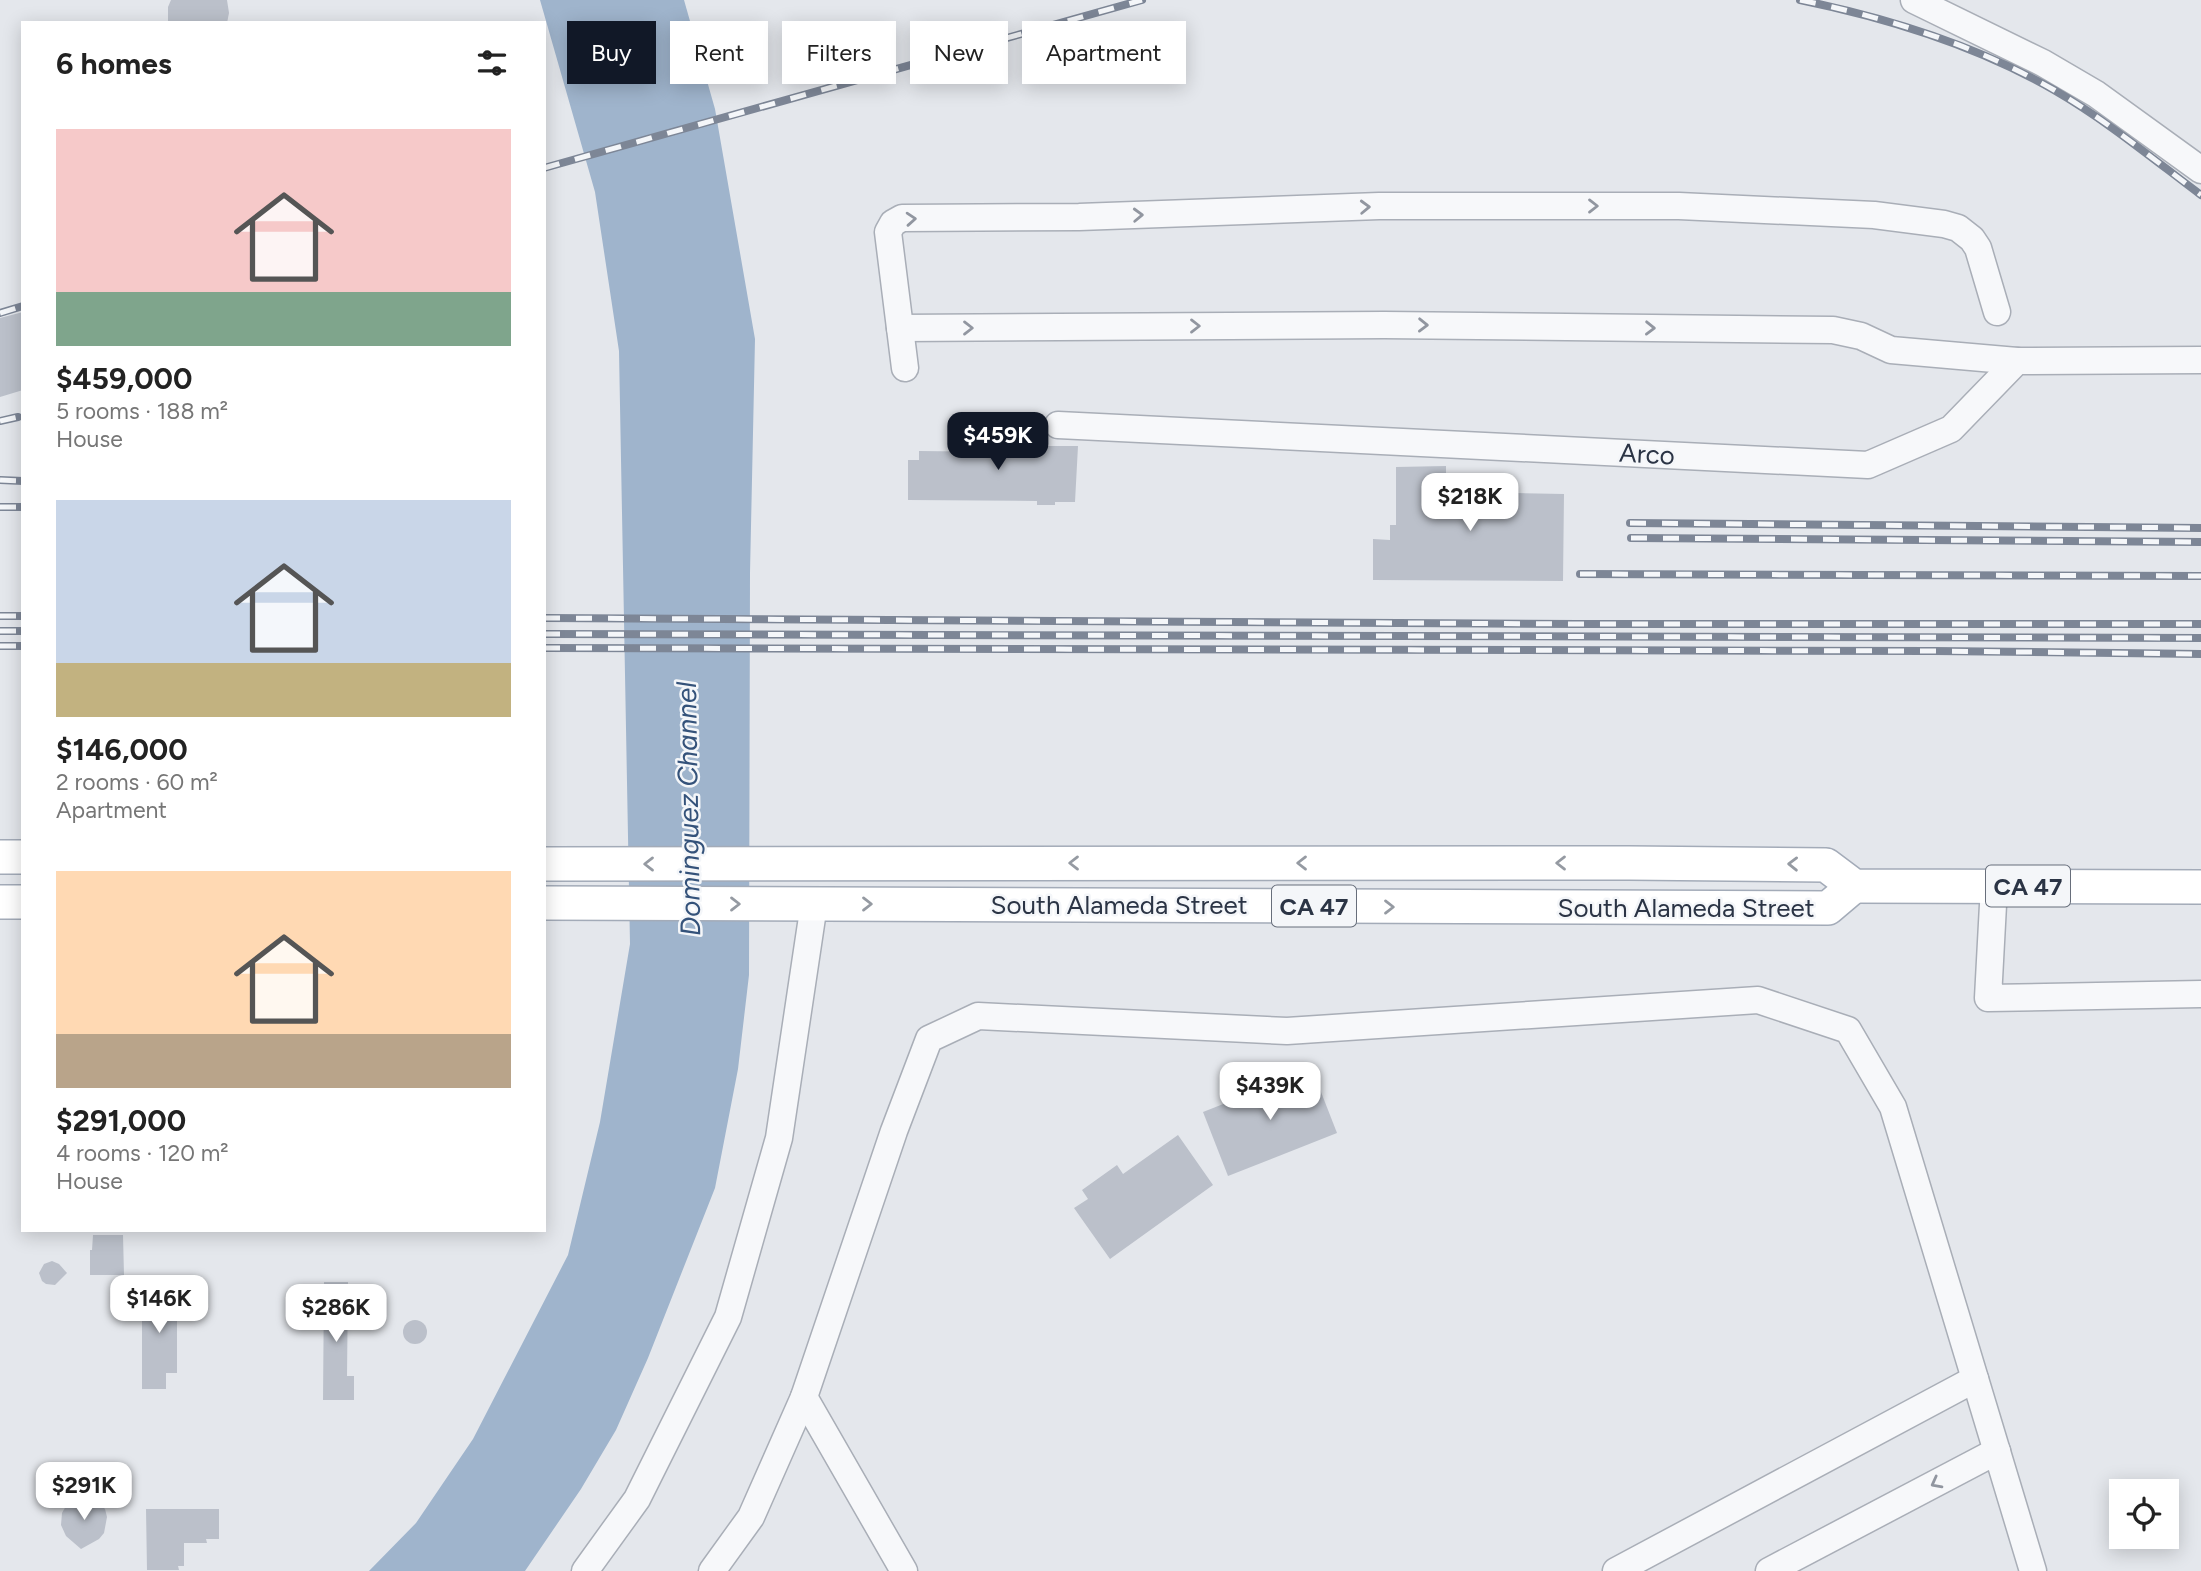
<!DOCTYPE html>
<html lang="en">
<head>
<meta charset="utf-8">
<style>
	:root { --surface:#fff; --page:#f2f2f2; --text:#222; --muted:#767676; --accent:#111827 }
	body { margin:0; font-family:Figtree,sans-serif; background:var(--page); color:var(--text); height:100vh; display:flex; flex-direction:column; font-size:26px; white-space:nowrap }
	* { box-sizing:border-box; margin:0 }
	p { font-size:23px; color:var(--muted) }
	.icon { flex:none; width:38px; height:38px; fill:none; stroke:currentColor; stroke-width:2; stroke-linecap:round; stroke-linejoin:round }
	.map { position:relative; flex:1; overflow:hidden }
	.drawer { position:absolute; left:21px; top:21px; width:525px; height:1211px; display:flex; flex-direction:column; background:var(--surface); border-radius:0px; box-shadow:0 4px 18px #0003 }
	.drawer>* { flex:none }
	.hud { position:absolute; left:567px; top:21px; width:665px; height:63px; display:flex; gap:14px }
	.controls { position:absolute; left:2109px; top:1479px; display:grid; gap:14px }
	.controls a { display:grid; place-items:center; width:70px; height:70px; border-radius:0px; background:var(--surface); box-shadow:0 4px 18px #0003; font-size:35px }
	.price { position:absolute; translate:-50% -60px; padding:0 16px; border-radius:14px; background:#fff; color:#222; font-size:23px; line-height:46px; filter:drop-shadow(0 2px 4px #0008) }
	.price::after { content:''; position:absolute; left:50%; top:42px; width:21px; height:16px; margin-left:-10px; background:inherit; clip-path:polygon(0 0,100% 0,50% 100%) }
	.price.on { background:var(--accent); color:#fff }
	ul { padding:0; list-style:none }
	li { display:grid; align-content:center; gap:14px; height:371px; padding:0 35px }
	li span { display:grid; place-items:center; height:217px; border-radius:0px; color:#555 }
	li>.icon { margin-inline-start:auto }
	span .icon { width:126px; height:126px; fill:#fffc; stroke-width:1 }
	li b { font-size:30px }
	h2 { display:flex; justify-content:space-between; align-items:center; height:84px; padding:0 35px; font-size:30px }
	.chip { padding:0 24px; border-radius:0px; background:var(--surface); box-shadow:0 4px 18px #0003; font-size:24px; line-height:63px }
	.chip.on { background:var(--accent); color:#fff }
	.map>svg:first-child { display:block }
	.water { fill:#9fb4cc }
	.building { fill:#bbc0ca }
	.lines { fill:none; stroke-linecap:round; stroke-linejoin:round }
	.minor-casing { stroke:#a9aeb7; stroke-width:29 }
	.major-casing { stroke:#a3abb8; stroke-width:36 }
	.minor { stroke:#f7f8fa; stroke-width:26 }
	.major { stroke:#fff; stroke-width:33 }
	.rail-casing { stroke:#7d8696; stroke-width:8 }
	.rail { stroke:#f4f6f9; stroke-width:5; stroke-dasharray:16; stroke-linecap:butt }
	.oneway { stroke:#9196a0 }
	.oneway2 { stroke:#959aa2 }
	.labels { text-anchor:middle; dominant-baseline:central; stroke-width:5; stroke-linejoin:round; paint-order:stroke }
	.shield { fill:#f4f6f9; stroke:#676e7b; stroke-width:2 }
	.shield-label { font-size:24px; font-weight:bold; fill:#2b3445 }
	.street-label { font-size:26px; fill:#2b3445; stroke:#f4f6f9 }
	.water-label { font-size:28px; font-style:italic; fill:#34527a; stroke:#f4f6f9 }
</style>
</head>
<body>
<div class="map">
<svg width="2201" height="1571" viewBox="0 0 2201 1571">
	<rect width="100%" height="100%" fill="#e4e7ec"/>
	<polygon class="water" points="540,0 684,0 715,109 755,339 750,573 749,975 738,1069 715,1188 648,1358 616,1430 581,1489 525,1571 369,1571 416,1523 473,1439 568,1255 600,1122 630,944 619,351 595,192"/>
	<g class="building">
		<polygon points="171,0 227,0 229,13 227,23 168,23 168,7"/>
		<polygon points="23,312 23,390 0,397 0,318"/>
		<polygon points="1012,413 1034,413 1034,446 1078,446 1075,502 1055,502 1055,505 1037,505 1037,501 908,500 908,460 919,460 919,451 1007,452 1007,447 1011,447"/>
		<polygon points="1446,466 1446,493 1493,494 1494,488 1516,488 1516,493 1564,494 1563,581 1373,580 1373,539 1390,540 1390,525 1396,525 1396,467"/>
		<polygon points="1312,1069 1337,1133 1228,1176 1203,1112"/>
		<polygon points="1178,1135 1213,1185 1110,1259 1074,1208 1088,1199 1082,1190 1117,1165 1123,1174"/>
		<polygon points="93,1235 123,1235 124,1275 90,1275 90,1250 92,1250"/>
		<polygon points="52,1261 59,1264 67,1273 55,1285 46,1284 42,1281 39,1273 44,1264"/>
		<polygon points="324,1282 348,1282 347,1376 354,1376 354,1400 323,1400"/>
		<polygon points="142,1285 177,1285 177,1373 166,1373 166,1389 142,1389"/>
		<circle cx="415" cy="1332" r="12"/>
		<polygon points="80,1498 96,1500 105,1509 107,1517 104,1533 99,1539 81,1549 66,1536 61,1525 62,1513 66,1506"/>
		<polygon points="146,1509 219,1509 219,1539 206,1539 207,1543 184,1543 184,1566 178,1566 179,1570 147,1570"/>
	</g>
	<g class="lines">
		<defs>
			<g id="minor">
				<polyline points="1914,0 2043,63 2096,94 2201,170"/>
				<polyline points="900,328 1384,325 1833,330 1861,336 1891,350 2017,361"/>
				<polyline points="905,368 888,232 893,223 902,218 1079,217 1379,206 1679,206 1874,215 1944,224 1958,228 1972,239 1978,248 1997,312"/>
				<polyline points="1058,425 1868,465 1951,429 2017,361 2201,360"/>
				<polyline points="1994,886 1988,998 2201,994"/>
				<polyline points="804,1397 904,1571"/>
				<polyline points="585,1571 637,1499 728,1317 779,1138 814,904"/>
				<polyline points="712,1571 751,1517 804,1397 894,1131 929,1039 978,1016 1287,1031 1758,1000 1848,1030 1893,1107 2033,1571"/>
				<polyline points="1616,1571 1975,1379"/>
				<polyline points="1769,1571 1997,1451"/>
			</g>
			<g id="major">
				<polyline points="0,857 23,857"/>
				<polyline points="544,864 1629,863 1826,865 1854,886 2201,887"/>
				<polyline points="0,902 23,902"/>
				<polyline points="544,903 1828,908 1854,886"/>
			</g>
		</defs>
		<use href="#minor" class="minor-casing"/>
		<use href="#major" class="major-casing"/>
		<use href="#minor" class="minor"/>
		<use href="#major" class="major"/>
		<defs>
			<g id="rail">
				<path d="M1800,0C1888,18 1976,45 2054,90C2106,120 2153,159 2201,195"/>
				<polyline points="544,168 1142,0"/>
				<polyline points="0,313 23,306"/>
				<polyline points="0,421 18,417"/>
				<polyline points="0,480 23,481"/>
				<polyline points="0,507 23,507"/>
				<polyline points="1630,523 2201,528"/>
				<polyline points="1631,538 2201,542"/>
				<polyline points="1580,574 2201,576"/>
				<polyline points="0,616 23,616"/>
				<polyline points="544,618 1578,624 2201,624"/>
				<polyline points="0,631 23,631"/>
				<polyline points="544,634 2201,638"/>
				<polyline points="0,646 23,646"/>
				<polyline points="544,648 1934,651 2201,654"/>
			</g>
		</defs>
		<use href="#rail" class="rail-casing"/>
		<use href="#rail" class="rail"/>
	</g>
	<defs><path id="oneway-chevron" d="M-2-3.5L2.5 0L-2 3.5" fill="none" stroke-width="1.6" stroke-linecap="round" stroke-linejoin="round" transform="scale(1.75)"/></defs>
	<g class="oneway">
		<use href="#oneway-chevron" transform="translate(1593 206)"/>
		<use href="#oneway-chevron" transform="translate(1365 207) rotate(-2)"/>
		<use href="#oneway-chevron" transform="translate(1138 215) rotate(-2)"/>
		<use href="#oneway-chevron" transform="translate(911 219) rotate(-4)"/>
		<use href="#oneway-chevron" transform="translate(1423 325) rotate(1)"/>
		<use href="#oneway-chevron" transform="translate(1195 326)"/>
		<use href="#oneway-chevron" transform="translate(968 328)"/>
		<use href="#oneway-chevron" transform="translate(1650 328) rotate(1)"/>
		<use href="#oneway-chevron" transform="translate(1936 1483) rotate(152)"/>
	</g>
	<g class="oneway2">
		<use href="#oneway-chevron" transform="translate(1074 863) rotate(180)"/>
		<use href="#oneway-chevron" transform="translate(1302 863) rotate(180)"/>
		<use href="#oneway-chevron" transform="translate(1561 863) rotate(180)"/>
		<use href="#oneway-chevron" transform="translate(649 864) rotate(180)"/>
		<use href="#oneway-chevron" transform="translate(1793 864) rotate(-179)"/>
		<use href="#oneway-chevron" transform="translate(735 904)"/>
		<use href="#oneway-chevron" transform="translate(867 904)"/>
		<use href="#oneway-chevron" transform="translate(1389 907)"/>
	</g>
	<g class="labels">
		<g class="shield">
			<rect x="1986" y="865.5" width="84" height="41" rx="5"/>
			<rect x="1272" y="885.5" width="84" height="41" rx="5"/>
		</g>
		<g class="shield-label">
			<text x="2028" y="886">CA 47</text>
			<text x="1314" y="906">CA 47</text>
		</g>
		<g class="street-label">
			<text transform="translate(1647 454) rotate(3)">Arco</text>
			<text x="1119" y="905">South Alameda Street</text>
			<text x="1686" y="908">South Alameda Street</text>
		</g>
		<g class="water-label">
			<text transform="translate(688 809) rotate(-91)">Dominguez Channel</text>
		</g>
	</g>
</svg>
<div class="controls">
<a><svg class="icon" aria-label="locate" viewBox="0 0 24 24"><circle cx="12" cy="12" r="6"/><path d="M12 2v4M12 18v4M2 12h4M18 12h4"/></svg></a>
</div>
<b class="price on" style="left:998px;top:472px">$459K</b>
<b class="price" style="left:1470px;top:533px">$218K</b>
<b class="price" style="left:1270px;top:1122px">$439K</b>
<b class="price" style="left:159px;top:1335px">$146K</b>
<b class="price" style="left:336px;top:1344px">$286K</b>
<b class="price" style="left:84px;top:1522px">$291K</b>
<div class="hud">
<a class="chip on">Buy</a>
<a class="chip">Rent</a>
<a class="chip">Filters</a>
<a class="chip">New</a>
<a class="chip">Apartment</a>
</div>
<section class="drawer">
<h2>6 homes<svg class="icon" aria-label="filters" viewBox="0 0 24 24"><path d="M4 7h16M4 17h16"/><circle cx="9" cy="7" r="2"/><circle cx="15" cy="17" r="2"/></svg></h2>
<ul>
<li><span style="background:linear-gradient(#f6c9c9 75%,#7fa58c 0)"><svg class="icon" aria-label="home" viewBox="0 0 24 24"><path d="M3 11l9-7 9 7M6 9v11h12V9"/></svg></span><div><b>$459,000</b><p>5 rooms · 188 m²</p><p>House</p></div></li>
<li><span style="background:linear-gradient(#c9d6e8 75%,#c2b280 0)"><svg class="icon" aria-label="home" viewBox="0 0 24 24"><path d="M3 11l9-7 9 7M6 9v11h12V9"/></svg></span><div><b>$146,000</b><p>2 rooms · 60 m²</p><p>Apartment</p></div></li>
<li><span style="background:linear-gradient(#ffd9b3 75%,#b9a48a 0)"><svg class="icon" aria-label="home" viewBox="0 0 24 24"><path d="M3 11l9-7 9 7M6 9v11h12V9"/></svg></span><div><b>$291,000</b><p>4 rooms · 120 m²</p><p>House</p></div></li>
</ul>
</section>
</div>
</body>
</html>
